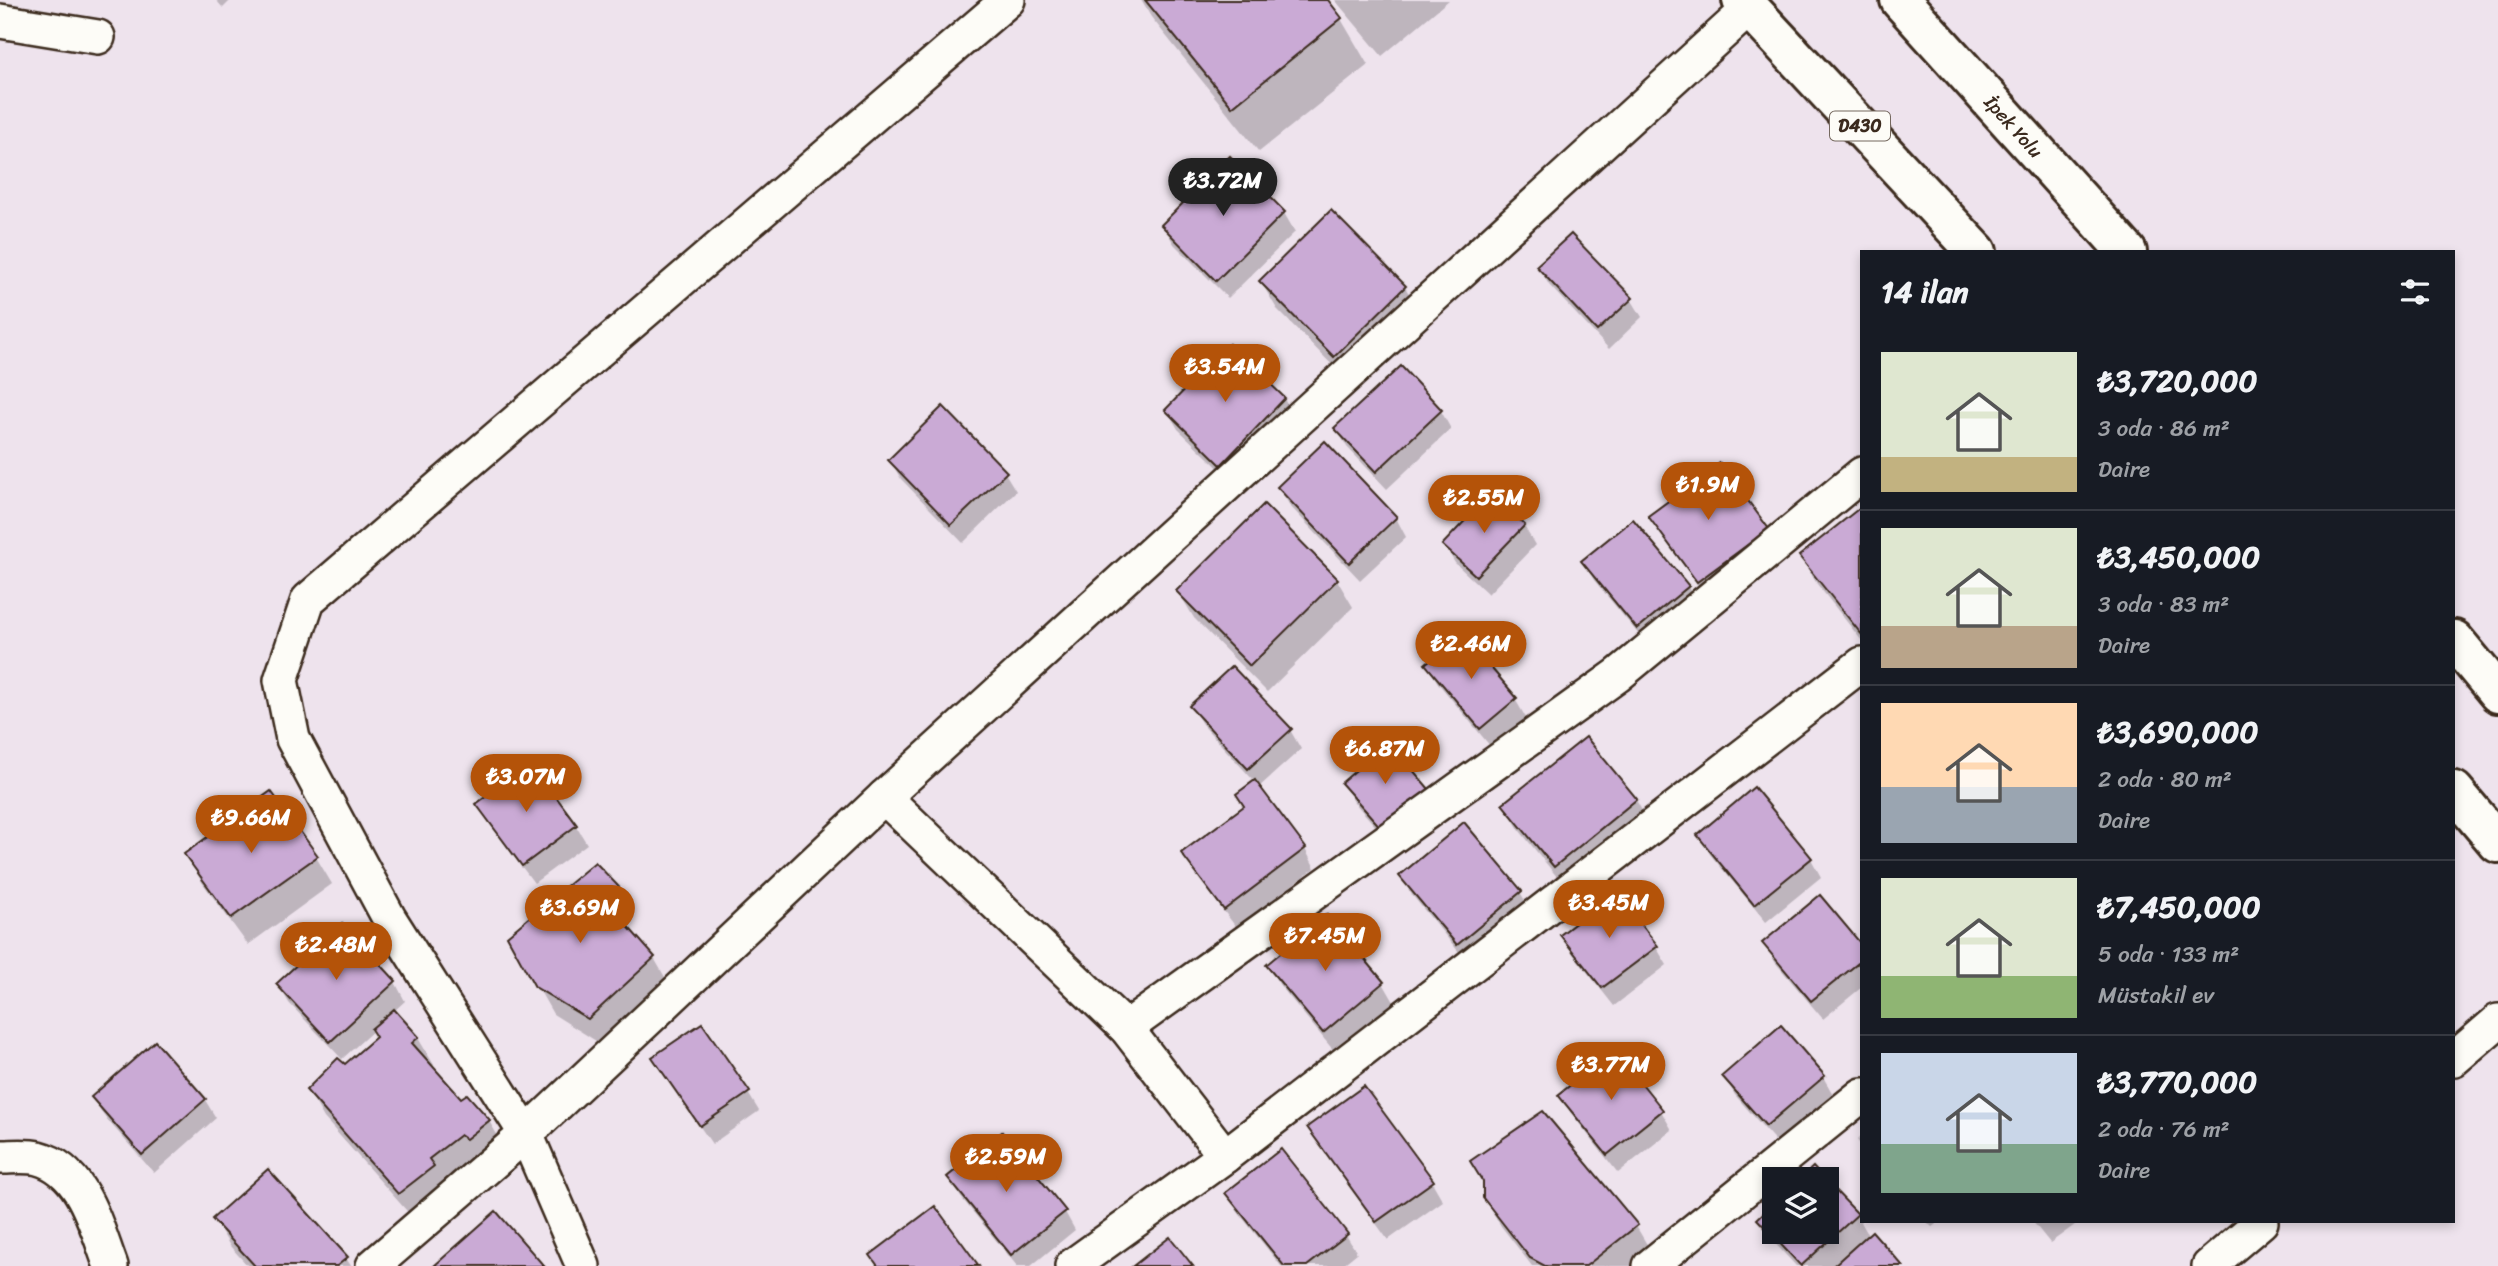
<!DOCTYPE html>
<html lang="tr">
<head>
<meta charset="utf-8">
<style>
	:root { --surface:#171b24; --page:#20242c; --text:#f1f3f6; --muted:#9ea1a6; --line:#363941; --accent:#b45309 }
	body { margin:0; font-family:Sriracha,sans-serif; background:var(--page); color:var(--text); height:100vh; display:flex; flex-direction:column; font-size:26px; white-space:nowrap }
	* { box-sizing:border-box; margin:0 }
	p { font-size:23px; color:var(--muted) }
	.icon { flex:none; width:38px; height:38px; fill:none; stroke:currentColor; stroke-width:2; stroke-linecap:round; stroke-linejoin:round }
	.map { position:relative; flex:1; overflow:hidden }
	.drawer { position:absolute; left:1860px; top:250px; width:595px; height:973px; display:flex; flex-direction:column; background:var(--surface); border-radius:0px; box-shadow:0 4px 10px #0003 }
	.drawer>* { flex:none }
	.controls { position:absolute; left:1762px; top:1167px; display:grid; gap:14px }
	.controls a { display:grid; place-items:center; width:77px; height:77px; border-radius:0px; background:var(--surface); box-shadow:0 4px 10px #0003; font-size:35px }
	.price { position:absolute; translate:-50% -60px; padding:0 16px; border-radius:24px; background:var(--accent); color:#fff; font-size:23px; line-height:46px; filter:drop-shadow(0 2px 4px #0008) }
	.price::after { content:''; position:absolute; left:50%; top:42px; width:21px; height:16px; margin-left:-10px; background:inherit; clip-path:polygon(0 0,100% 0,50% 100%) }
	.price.on { background:#222; color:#fff }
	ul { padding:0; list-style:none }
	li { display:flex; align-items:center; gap:21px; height:175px; padding:0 21px }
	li+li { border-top:2px solid var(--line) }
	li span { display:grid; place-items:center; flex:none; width:196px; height:140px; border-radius:0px; color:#555 }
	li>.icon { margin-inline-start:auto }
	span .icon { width:84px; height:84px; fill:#fffc; stroke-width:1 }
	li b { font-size:30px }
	h2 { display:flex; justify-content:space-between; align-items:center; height:84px; padding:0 21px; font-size:30px }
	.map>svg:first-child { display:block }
	.shadow { fill:#0003 }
	.building { fill:#caaad5; stroke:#3b2a1e; stroke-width:2 }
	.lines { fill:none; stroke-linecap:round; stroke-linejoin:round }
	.minor-casing { stroke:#3b2a1e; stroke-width:38 }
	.trunk-casing { stroke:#3b2a1e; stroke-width:44 }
	.minor { stroke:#fdfcf7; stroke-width:33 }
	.trunk { stroke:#fdfcf7; stroke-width:38 }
	.labels { text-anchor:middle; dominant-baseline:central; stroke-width:6; stroke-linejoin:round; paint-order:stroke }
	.shield { fill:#fdfcf7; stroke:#75695f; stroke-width:2 }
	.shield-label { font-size:18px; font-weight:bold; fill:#3b2a1e }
	.street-label { font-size:19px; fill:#3b2a1e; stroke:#fdfcf7 }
</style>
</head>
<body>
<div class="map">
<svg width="2498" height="1266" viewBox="0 0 2498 1266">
	<rect width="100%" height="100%" fill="#eee3ed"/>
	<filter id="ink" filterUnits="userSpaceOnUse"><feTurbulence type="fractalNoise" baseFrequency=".0143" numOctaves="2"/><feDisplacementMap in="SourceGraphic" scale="14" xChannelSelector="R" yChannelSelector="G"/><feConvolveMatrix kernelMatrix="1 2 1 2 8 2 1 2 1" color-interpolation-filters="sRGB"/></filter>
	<g filter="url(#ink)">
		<g class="shadow">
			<polygon points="216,0 231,0 223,8"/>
			<polygon points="1141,0 1326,0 1341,19 1368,65 1259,152 1151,17"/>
			<polygon points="1335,0 1449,0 1382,56"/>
			<polygon points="1284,213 1295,232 1228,298 1174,244 1163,225"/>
			<polygon points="1538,266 1631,299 1642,317 1609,349 1549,285"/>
			<polygon points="1261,282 1405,287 1421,314 1350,383 1277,309"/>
			<polygon points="1284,399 1295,418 1233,482 1178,429 1167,410"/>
			<polygon points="1441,411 1451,429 1387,489 1347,447 1336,428"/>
			<polygon points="1325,443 1396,518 1406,537 1360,580 1290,506 1279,487"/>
			<polygon points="890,460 1005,473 1016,491 963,543 901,479"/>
			<polygon points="1491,495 1524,526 1535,545 1488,594 1455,563 1444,545"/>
			<polygon points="1862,508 1862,641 1817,584 1801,557"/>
			<polygon points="1650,517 1767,530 1778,548 1709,600 1661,535"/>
			<polygon points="1633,521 1688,587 1698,606 1649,647 1594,580 1583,562"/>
			<polygon points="1337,580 1353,607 1267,692 1194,618 1178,591"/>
			<polygon points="1427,665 1515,699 1526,718 1491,747 1438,683"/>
			<polygon points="1191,706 1290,730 1301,749 1258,788 1305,849 1315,868 1236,927 1194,872 1183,853 1245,807 1255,782 1202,724"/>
			<polygon points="1586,739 1636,800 1652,828 1570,893 1520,831 1504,804"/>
			<polygon points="1343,783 1428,790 1439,808 1393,846 1354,802"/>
			<polygon points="478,805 576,826 587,844 534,883 489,823"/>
			<polygon points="1699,835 1811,859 1821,877 1766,922 1710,854"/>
			<polygon points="186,855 316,857 332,884 248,945 202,882"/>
			<polygon points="594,865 618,888 634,916 625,926 654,958 670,986 604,1046 553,1014 537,986"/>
			<polygon points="1401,876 1520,892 1531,911 1468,963 1412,895"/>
			<polygon points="1327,917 1383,983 1394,1002 1334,1051 1279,984 1268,965"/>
			<polygon points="342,926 395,982 405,1001 394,1011 418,1038 434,1065 431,1067 460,1100 489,1121 505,1148 415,1220 324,1118 308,1090 346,1067 378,1037 374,1030 342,1059 289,1003 278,984"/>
			<polygon points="1563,935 1656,947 1667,965 1614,1006 1573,954"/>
			<polygon points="1765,943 1862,948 1862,987 1823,1019 1775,962"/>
			<polygon points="665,1076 748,1093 759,1111 712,1144"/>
			<polygon points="1724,1076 1823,1077 1834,1096 1778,1144 1735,1095"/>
			<polygon points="1560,1095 1661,1111 1672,1130 1618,1173 1571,1113"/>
			<polygon points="93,1098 205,1100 216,1118 154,1173 104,1116"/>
			<polygon points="1309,1127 1432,1182 1443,1201 1388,1240 1320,1146"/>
			<polygon points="1862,1135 1862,1147 1857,1140"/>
			<polygon points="949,1177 1065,1212 1075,1230 1031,1266 1017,1266 960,1196"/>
			<polygon points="1827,1184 1857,1215 1869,1236 1901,1266 1796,1266 1770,1238 1759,1220 1774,1205 1774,1232 1827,1232"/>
			<polygon points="1227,1194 1346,1235 1357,1253 1341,1266 1281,1266 1238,1212"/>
			<polygon points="1484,1198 1636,1226 1652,1253 1636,1266 1532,1266 1501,1226"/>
			<polygon points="214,1219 346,1258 351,1266 248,1266 230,1246"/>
			<polygon points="1927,1222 1939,1222 1932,1227"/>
			<polygon points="2033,1222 2079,1222 2050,1243"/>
		</g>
		<g class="building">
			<polygon points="1145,0 1328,0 1342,18 1232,107"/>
			<polygon points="1230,156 1285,212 1216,281 1161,225"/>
			<polygon points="1331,210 1406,286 1334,357 1259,281"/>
			<polygon points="1571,234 1633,298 1597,331 1536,266"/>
			<polygon points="1229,344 1285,398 1221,465 1165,410"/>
			<polygon points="1401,366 1442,410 1376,472 1334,428"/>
			<polygon points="943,406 1007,472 951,525 888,460"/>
			<polygon points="1325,441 1397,517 1349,563 1277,487"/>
			<polygon points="1720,463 1769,529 1697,582 1648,516"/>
			<polygon points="1491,493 1525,525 1476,576 1442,545"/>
			<polygon points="1264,504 1338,579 1250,666 1176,591"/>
			<polygon points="1862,506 1862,635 1799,556"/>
			<polygon points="1633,519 1689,586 1637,629 1581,561"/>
			<polygon points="1462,634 1517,698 1480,729 1425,664"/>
			<polygon points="1232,666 1292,729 1248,769 1189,706"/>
			<polygon points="1586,737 1637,799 1554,867 1502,804"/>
			<polygon points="1389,742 1429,789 1382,829 1341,783"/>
			<polygon points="531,763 577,825 522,866 476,804"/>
			<polygon points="1255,780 1306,848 1224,910 1181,853 1244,806 1236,794"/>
			<polygon points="1754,787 1812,858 1754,905 1697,835"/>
			<polygon points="271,791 318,856 231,918 184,854"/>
			<polygon points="1464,822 1522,891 1457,945 1399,876"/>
			<polygon points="595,862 619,887 607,903 655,957 588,1019 535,987 507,936"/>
			<polygon points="1616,892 1658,946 1602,988 1560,935"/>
			<polygon points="1820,895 1862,945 1862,960 1811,1001 1762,943"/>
			<polygon points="1327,914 1384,982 1323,1033 1266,965"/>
			<polygon points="342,923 396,981 330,1042 276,984"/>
			<polygon points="394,1009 419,1037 412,1043 461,1098 467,1094 490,1120 466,1139 460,1135 429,1159 434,1166 398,1194 306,1090 338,1058 345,1064 376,1037 371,1029"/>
			<polygon points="702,1023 750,1092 700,1126 652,1057"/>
			<polygon points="1781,1025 1825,1076 1766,1126 1722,1076"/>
			<polygon points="155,1041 206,1099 142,1155 91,1097"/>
			<polygon points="1615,1050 1663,1110 1607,1155 1558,1095"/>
			<polygon points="1364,1086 1434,1181 1376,1222 1307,1127"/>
			<polygon points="1543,1111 1638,1225 1586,1266 1545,1266 1530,1258 1483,1198 1483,1182 1470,1161"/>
			<polygon points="1002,1132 1066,1211 1011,1255 947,1177"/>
			<polygon points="1281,1149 1348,1234 1307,1266 1284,1266 1225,1193"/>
			<polygon points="1813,1167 1825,1180 1799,1180"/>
			<polygon points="268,1169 348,1257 337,1266 255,1266 212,1219"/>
			<polygon points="1827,1182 1858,1214 1801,1266 1757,1219 1774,1203 1774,1232 1827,1232"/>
			<polygon points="935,1206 979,1266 878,1266 870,1255"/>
			<polygon points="496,1211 544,1266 434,1266"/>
			<polygon points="1872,1231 1903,1266 1833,1266"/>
			<polygon points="1170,1237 1193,1266 1133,1266"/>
		</g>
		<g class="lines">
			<defs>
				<g id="minor">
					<polyline points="0,21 98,37"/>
					<polyline points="884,797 1126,1028 1225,1156"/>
					<polyline points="1126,1028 1618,675 1862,474"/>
					<polyline points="2454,1059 2498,1021"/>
					<path d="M0,1157C12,1157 27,1155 38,1158C84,1170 96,1227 111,1266"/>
					<polyline points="373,1266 526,1134 884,797 1750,8"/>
					<polyline points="583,1266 526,1134 389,918 293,739 281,680 308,600 1008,0"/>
					<polyline points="1072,1266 1225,1156 1862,664"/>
					<polyline points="1650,1266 1862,1095"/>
					<polyline points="2209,1266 2261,1222"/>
				</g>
				<g id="trunk">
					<polyline points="1742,0 1977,252"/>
					<path id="s1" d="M1900,0L2127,252"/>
					<polyline points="2454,640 2498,693"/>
					<polyline points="2454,791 2498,843"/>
				</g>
			</defs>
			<use href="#minor" class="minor-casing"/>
			<use href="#trunk" class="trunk-casing"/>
			<use href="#minor" class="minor"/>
			<use href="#trunk" class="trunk"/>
		</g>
	</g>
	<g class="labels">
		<rect class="shield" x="1830" y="111.5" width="60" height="29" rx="5"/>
		<g class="shield-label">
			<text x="1860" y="126">D430</text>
		</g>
		<g class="street-label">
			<text stroke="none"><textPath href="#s1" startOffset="170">İpek Yolu</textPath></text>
		</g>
	</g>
</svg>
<div class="controls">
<a><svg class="icon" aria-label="layers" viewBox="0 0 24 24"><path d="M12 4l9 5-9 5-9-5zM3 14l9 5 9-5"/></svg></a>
</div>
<b class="price on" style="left:1223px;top:218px">₺3.72M</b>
<b class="price" style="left:1225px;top:404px">₺3.54M</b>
<b class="price" style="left:1708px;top:522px">₺1.9M</b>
<b class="price" style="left:1484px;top:535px">₺2.55M</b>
<b class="price" style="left:1471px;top:681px">₺2.46M</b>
<b class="price" style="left:1385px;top:786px">₺6.87M</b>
<b class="price" style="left:526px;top:814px">₺3.07M</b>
<b class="price" style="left:251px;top:855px">₺9.66M</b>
<b class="price" style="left:1609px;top:940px">₺3.45M</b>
<b class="price" style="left:580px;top:945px">₺3.69M</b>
<b class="price" style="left:1325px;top:973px">₺7.45M</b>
<b class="price" style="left:336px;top:982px">₺2.48M</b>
<b class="price" style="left:1611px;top:1102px">₺3.77M</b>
<b class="price" style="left:1006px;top:1194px">₺2.59M</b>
<section class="drawer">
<h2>14 ilan<svg class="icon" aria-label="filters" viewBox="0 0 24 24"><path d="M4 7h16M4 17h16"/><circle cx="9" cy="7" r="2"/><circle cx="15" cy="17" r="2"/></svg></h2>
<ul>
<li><span style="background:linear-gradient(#dfe7d0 75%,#c2b280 0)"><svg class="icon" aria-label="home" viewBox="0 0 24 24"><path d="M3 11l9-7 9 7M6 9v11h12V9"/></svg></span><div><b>₺3,720,000</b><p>3 oda · 86 m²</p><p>Daire</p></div></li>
<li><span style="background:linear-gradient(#dfe7d0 70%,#b9a48a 0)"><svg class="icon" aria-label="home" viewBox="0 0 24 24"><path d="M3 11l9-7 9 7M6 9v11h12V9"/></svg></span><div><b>₺3,450,000</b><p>3 oda · 83 m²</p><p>Daire</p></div></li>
<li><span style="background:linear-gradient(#ffd9b3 60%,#9aa5b1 0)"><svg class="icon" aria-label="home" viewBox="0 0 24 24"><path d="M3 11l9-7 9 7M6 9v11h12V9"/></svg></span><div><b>₺3,690,000</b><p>2 oda · 80 m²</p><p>Daire</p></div></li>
<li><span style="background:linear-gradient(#dfe7d0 70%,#8fb573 0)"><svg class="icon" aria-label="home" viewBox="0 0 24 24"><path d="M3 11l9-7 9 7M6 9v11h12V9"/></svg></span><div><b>₺7,450,000</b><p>5 oda · 133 m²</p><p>Müstakil ev</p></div></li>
<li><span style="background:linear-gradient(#c9d6e8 65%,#7fa58c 0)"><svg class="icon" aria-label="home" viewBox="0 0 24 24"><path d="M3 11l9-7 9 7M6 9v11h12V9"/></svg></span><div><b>₺3,770,000</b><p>2 oda · 76 m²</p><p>Daire</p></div></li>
</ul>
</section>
</div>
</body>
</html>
